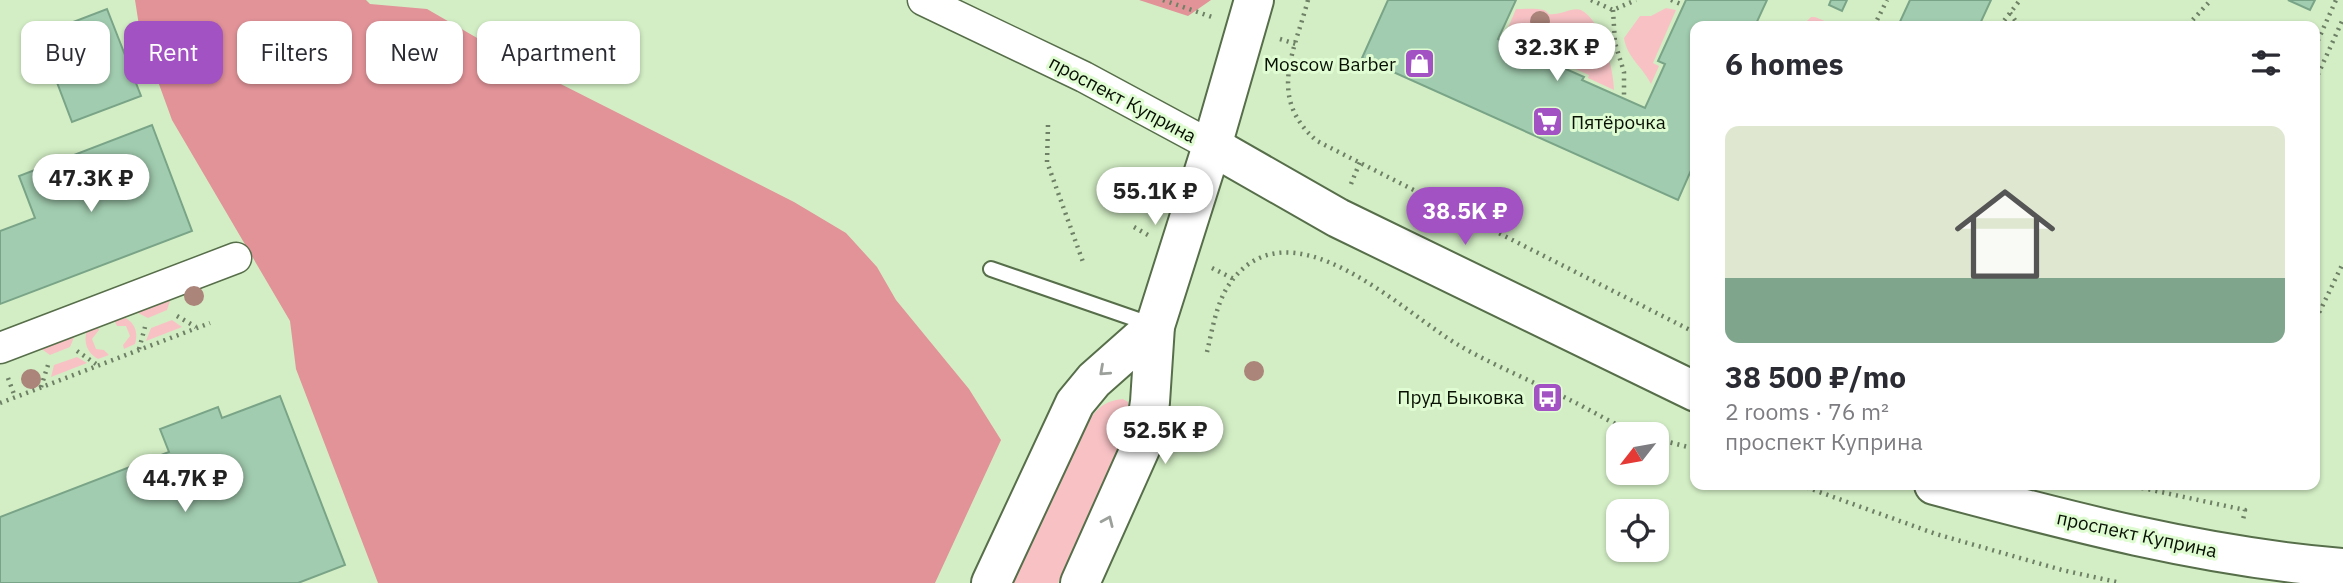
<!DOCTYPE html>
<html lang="en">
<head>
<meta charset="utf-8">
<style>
	:root { --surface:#fff; --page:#f7f7f7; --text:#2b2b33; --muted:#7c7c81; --accent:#a252c2 }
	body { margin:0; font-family:"IBM Plex Sans",sans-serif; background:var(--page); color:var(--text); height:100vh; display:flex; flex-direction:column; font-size:26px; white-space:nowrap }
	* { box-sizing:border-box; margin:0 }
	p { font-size:23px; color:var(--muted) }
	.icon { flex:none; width:38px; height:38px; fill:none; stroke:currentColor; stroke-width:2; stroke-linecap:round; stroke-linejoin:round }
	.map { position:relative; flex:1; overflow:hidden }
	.sheet { position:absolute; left:1690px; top:21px; width:630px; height:469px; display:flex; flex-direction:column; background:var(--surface); border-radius:14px; box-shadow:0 2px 5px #0004 }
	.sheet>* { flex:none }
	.hud { position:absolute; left:21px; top:21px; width:665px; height:63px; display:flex; gap:14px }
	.needle { width:46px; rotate:239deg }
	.controls { position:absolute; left:1606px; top:422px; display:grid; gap:14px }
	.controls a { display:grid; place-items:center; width:63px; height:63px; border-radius:14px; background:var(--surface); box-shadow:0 2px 5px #0004; font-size:35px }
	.price { position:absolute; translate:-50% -60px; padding:0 16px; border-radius:24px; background:#fff; color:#222; font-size:23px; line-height:46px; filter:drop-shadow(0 2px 4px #0008) }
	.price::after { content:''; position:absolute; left:50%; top:42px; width:21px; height:16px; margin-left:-10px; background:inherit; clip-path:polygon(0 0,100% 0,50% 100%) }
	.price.active { background:var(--accent); color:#fff }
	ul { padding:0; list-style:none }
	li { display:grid; align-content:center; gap:14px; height:371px; padding:0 35px }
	li span { display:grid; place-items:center; height:217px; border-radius:14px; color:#555 }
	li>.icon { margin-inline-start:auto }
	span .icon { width:126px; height:126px; fill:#fffc; stroke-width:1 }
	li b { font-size:30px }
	h2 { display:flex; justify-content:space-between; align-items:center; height:84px; padding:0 35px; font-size:30px }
	.tag { padding:0 24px; border-radius:14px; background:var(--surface); box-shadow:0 2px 5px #0004; font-size:24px; line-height:63px }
	.tag.active { background:var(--accent); color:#fff }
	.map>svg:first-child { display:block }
	.green { fill:#f8c2c5 }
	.forest { fill:#e19398 }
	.building { fill:#a1ccaf; stroke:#7aa487; stroke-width:2 }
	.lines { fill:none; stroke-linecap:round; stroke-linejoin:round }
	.lane-casing { stroke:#576e4a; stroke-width:18 }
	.street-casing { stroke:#576e4a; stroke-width:33 }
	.secondary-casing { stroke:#576e4a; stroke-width:42 }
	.path { stroke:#6e8065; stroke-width:4.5; stroke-dasharray:2 5; stroke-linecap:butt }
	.lane { stroke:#fff; stroke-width:14 }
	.street { stroke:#fff; stroke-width:30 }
	.secondary { stroke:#fff; stroke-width:38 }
	.tree { fill:#ab847a }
	.oneway { stroke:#9ca09b }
	.labels { text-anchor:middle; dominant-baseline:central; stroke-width:6; stroke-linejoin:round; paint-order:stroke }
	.poi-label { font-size:19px; fill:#081104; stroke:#e0fcd2; text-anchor:end }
	.street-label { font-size:19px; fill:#081104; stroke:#e0fcd2 }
</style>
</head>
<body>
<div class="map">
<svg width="2343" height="583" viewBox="0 0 2343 583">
	<rect width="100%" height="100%" fill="#d3eec5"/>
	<g class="green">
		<path d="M1666,8L1676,10L1653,63L1659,66L1651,84C1643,67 1627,58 1624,38L1640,16H1651Z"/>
		<path d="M1516,9C1524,9 1536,8 1544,10C1550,13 1546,15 1554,14C1562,14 1573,7 1581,10C1601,19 1614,70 1614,90L1588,78L1589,75L1504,37Z"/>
		<polygon points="1811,17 1815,17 1837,26 1802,26"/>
		<polygon points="171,298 167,310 148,318 136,312"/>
		<path d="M123,317C134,321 139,332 135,344L124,349L123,345L130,336L126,326H117L114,320Z"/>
		<polygon points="172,320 182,327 146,341 151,328"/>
		<path d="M98,326L99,330L92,339L96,349L104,350L109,355L98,359C87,353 83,342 87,330Z"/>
		<polygon points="75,335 70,347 50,355 40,348"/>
		<polygon points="77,357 87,363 51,377 54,365"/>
		<path d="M1123,399L1128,402L1129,418L1124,440L1058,583H1012L1082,431C1094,413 1100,401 1123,399Z"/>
	</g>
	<g class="forest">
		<polygon points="135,0 366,0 370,4 427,9 531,69 794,202 846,233 877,267 896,300 969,389 1001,440 935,583 378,583 296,369 290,321 172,120 140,32"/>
		<polygon points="1139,0 1211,0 1188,16"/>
	</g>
	<g class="building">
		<polygon points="1388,0 1516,0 1498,39 1584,77 1582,80 1645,108 1665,64 1658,61 1686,0 1767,0 1755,26 1696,26 1696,159 1678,200 1362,58"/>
		<polygon points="1831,0 1847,0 1842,11 1829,5"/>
		<polygon points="1910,0 1991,0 1979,26 1898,26"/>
		<polygon points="2288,0 2315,0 2310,10"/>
		<polygon points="107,9 141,96 72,122 39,35"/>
		<polygon points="152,125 192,231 0,304 0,231 35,218 19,176"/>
		<polygon points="280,396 345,565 298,583 0,583 0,517 169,452 160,429 218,407 222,418"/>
	</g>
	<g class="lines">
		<defs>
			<polyline id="lane" points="991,269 1150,324"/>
			<g id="street">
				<polyline points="923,0 1084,77 1212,146"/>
				<polyline points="0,348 236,258"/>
			</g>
			<g id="secondary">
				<polyline points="1212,146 1338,218 1696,392"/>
				<path d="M1934,485C2068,521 2204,557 2343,568"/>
				<polyline points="991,583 1075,403 1094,380 1155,326"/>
				<polyline points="1080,583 1144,440 1150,402 1155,326 1212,146 1254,0"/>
			</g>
		</defs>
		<use href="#lane" class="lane-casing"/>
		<use href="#street" class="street-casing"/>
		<use href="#secondary" class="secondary-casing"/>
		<g class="path">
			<polyline points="1163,0 1212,17"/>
			<path d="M1308,0C1294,53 1267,98 1317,141L1696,333"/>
			<polyline points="1591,0 1613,10 1636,0"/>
			<polyline points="1671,0 1683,5"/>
			<polyline points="1613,10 1615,43 1624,72 1624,98"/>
			<polyline points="2010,13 2019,26"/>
			<polyline points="2188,25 2211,0"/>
			<polyline points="1874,26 1887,0"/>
			<polyline points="2000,26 2020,0"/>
			<polyline points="2151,26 2188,25"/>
			<polyline points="1280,39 1296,44"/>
			<polyline points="2315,47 2336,0"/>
			<polyline points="2315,81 2343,19"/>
			<polyline points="1048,125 1047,162 1083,262"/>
			<polyline points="1351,184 1360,162"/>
			<polyline points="1134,227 1148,235"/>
			<polyline points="1212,268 1234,279"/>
			<polyline points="177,316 196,327"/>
			<polyline points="2315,318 2320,311 2343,263"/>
			<polyline points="139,349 145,327"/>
			<polyline points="77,351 99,366"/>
			<path d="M1207,352C1212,331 1216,305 1228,286C1288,196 1402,312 1460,346C1495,366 1534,382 1570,400C1593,411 1617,427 1641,434"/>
			<polyline points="8,378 15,397"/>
			<polyline points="41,387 48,365"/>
			<polyline points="0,403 210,323"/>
			<polyline points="1657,439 1696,449"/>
			<polyline points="1800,485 1936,534 2062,570 2121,583"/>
			<polyline points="2128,485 2245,510 2243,520"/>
		</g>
		<use href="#lane" class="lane"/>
		<use href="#street" class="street"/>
		<use href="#secondary" class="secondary"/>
	</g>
	<g class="tree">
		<circle cx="1540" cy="21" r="10"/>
		<circle cx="1575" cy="37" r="10"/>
		<circle cx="1544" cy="44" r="10"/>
		<circle cx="194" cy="296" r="10"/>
		<circle cx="1254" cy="371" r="10"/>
		<circle cx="31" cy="379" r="10"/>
	</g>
	<defs><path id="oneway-chevron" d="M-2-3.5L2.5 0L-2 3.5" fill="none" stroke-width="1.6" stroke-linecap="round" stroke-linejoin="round" transform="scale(1.75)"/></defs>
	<g class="oneway">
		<use href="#oneway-chevron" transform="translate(1104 371) rotate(138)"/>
		<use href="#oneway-chevron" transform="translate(1108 521) rotate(-66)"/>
	</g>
	<defs>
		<symbol id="shop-square" viewBox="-11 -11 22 22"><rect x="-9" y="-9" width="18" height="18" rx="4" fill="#a252c2" stroke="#e0fcd2"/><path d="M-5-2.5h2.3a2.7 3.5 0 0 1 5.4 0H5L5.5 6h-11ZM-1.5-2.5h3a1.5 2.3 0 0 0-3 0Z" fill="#fff"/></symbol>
		<symbol id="supermarket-square" viewBox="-11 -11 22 22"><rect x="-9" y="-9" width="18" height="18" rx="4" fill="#a252c2" stroke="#e0fcd2"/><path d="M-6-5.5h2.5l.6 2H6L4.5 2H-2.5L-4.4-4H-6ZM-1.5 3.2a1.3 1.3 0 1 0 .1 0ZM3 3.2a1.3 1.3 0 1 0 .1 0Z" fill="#fff"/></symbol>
		<symbol id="bus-square" viewBox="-11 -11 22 22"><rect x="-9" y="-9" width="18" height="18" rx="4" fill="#a252c2" stroke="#e0fcd2"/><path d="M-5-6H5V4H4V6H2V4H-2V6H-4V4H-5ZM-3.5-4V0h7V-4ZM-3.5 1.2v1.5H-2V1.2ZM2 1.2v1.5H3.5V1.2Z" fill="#fff"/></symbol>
	</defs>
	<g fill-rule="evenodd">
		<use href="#shop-square" x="1402" y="46" width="35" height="35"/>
		<use href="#supermarket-square" x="1530" y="104" width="35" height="35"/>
		<use href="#bus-square" x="1530" y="380" width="35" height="35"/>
	</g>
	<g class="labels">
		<g class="poi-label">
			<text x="1396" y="64">Moscow Barber</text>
			<text x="1571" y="122" text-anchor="start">Пятёрочка</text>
			<text x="1524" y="397">Пруд Быковка</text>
		</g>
		<g class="street-label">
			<text transform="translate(1123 99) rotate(28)">проспект Куприна</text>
			<text transform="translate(2137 534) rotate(12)">проспект Куприна</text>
		</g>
	</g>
</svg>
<div class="controls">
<a><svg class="needle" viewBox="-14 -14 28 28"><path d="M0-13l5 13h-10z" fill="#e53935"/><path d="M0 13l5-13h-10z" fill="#7c7c81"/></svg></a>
<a><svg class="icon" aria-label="locate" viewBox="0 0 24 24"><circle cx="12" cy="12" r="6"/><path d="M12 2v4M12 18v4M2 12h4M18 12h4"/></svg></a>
</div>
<b class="price" style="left:1557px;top:83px">32.3K ₽</b>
<b class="price" style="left:91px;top:214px">47.3K ₽</b>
<b class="price" style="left:1155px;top:227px">55.1K ₽</b>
<b class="price active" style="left:1465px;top:247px">38.5K ₽</b>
<b class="price" style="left:1165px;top:466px">52.5K ₽</b>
<b class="price" style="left:185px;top:514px">44.7K ₽</b>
<div class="hud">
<a class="tag">Buy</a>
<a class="tag active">Rent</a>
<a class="tag">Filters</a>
<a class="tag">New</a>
<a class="tag">Apartment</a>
</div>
<section class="sheet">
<h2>6 homes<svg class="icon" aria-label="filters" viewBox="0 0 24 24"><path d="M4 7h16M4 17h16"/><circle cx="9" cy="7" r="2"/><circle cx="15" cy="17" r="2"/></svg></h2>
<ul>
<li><span style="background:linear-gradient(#dfe7d0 70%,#7fa58c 0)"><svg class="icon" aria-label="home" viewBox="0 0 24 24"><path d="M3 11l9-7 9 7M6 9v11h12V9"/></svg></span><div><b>38 500 ₽/mo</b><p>2 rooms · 76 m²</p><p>проспект Куприна</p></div></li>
</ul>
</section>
</div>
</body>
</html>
